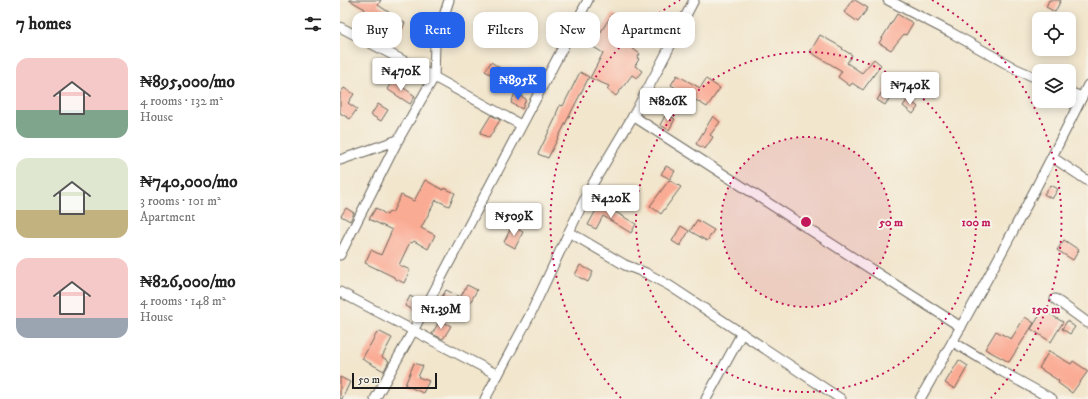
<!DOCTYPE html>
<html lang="en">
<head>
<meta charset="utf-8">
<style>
	:root { --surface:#fff; --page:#f6f6f6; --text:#222; --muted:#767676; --accent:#2563eb }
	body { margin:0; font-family:"IM FELL DW Pica",serif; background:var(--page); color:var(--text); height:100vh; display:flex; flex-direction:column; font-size:15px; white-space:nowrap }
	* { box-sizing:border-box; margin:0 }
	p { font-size:13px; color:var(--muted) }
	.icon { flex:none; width:22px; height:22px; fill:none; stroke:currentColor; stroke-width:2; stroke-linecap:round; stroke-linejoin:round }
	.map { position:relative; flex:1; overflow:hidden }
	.details { display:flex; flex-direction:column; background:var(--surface); width:340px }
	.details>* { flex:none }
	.guide { position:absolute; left:12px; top:12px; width:380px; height:36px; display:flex; gap:8px }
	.fabs { position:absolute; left:692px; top:12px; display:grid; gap:8px }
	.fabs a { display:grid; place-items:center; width:44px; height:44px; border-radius:8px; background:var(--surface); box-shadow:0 2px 10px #0003; font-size:20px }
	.scale { position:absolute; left:12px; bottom:10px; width:85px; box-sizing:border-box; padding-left:4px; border:2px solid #1c1c1c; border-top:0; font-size:11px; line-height:14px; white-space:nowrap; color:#1c1c1c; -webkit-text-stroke:3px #f7f3e8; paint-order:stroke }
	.price { position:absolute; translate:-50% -34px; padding:0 9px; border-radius:4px; background:#fff; color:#222; font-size:13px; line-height:26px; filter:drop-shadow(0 1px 2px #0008) }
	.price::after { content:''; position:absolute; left:50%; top:24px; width:12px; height:9px; margin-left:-6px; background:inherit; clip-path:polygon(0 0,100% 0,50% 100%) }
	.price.current { background:var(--accent); color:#fff }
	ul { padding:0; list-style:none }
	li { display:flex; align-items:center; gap:12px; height:100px; padding:0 16px }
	li span { display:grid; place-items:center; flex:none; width:112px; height:80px; border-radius:12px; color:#555 }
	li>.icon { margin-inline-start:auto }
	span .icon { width:48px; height:48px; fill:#fffc; stroke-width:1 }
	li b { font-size:17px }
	h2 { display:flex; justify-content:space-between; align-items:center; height:48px; padding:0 16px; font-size:17px }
	.tag { padding:0 14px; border-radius:12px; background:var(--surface); box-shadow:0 2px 10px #0003; font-size:14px; line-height:36px }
	.tag.current { background:var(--accent); color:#fff }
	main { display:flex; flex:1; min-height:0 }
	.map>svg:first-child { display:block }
	.building { fill:#faab94 }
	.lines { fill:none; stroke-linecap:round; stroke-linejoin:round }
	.street-casing { stroke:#67635a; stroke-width:11 }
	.street { stroke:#fff; stroke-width:9 }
	.ring { fill:none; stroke:#c2185b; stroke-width:2; stroke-dasharray:2 4 }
	.centre { fill:#c2185b; stroke:#f7f3e8; stroke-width:2 }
	.ring-label { font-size:12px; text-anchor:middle; font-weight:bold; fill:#c2185b; stroke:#f7f3e8; stroke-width:4; stroke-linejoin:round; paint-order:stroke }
</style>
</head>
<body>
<main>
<section class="details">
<h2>7 homes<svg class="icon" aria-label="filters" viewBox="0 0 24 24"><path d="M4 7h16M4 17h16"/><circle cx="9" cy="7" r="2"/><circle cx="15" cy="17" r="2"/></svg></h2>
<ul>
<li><span style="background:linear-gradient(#f6c9c9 65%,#7fa58c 0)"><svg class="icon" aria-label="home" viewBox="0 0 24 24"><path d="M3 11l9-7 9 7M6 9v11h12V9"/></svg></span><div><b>₦895,000/mo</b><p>4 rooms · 132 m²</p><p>House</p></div></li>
<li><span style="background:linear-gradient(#dfe7d0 65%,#c2b280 0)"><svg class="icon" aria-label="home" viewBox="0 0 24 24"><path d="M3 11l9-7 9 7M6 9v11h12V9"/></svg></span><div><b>₦740,000/mo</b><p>3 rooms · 101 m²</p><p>Apartment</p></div></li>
<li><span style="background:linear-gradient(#f6c9c9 75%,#9aa5b1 0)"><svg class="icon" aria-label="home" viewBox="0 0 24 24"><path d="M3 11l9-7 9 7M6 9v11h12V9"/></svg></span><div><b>₦826,000/mo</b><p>4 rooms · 148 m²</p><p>House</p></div></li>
</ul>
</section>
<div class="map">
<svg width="748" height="399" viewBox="0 0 748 399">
	<rect width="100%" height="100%" fill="#f7f3e8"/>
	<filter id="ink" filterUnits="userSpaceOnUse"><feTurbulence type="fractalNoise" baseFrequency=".025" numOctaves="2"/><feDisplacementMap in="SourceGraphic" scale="8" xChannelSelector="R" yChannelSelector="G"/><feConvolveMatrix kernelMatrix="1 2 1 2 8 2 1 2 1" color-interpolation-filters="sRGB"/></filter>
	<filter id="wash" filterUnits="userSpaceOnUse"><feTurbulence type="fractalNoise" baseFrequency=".012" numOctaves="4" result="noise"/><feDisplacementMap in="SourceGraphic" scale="16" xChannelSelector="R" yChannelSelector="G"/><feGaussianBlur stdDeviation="0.9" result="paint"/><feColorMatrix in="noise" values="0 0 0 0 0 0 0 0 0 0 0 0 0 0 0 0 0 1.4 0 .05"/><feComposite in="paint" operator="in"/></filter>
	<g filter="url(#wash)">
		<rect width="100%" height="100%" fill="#f2e6cd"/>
		<g id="blocks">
			<g class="building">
				<polygon points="9,0 41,0 38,5 65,23 60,34 48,28 43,39 24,29 31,14 24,11 25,9"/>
				<polygon points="512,0 515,0 528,8 518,22 504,12"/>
				<polygon points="709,0 721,0 715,12 706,7"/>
				<polygon points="272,14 281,19 273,34 300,54 297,58 299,59 295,66 302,71 297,78 292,75 276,96 267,89 269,86 250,78 263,53 252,46"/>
				<polygon points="557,14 573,23 566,35 564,34 551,50 539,43"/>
				<polygon points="171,17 188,25 178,46 161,37"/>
				<polygon points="480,35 503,48 502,49 512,55 507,63 522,73 534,59 541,65 523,90 512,83 510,86 498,77 502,71 470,52"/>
				<polygon points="151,62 171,75 165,86 155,81 157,78 145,71"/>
				<polygon points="240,72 249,77 208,158 198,154 217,115 216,114 220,105 223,106"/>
				<polygon points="337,75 360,88 366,79 380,88 367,107 331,85"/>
				<polygon points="53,80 75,96 70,104 47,89"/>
				<polygon points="546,86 554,91 545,105 537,100"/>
				<polygon points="4,88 14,94 8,103 17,109 10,119 0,113 0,94"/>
				<polygon points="175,93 186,99 182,109 171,103"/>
				<polygon points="568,99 578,107 573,114 563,106"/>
				<polygon points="38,104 48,110 41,121 31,115"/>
				<polygon points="326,114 335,119 329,130 320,125"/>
				<polygon points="151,115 160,120 149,138 140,133"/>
				<polygon points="373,116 380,122 370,135 373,137 365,149 356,144"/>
				<polygon points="326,166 335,171 330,179 321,174"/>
				<polygon points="85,180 103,190 104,188 115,193 109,206 96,200 81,228 95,235 88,249 74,241 72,243 70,242 59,265 70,270 64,283 54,278 54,277 25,263 31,250 41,255 52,230 29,219 36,208 47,215 49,212 52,213 61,195 74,201"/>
				<polygon points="329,180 341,187 321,214 310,206"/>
				<polygon points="711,185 718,189 712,199 704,194"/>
				<polygon points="260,203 296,224 291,233 263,216 256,229 248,225"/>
				<polygon points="6,208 14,213 10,221 1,216"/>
				<polygon points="357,220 374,230 367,241 350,231"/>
				<polygon points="172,226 183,232 175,248 164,242"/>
				<polygon points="341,226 349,231 340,246 332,241"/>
				<polygon points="724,240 739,250 733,260 717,250"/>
				<polygon points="240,265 253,272 248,282 235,275"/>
				<polygon points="127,285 137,290 130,303 120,298"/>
				<polygon points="106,290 120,297 113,310 99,302"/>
				<polygon points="70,296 82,302 76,312 65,306"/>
				<polygon points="703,310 723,322 711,342 691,329"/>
				<polygon points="685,317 694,323 669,362 645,349 656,331 671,339"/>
				<polygon points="100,320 111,326 103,339 92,334"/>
				<polygon points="727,321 735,327 730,334 722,329"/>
				<polygon points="38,331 52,338 42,357 49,361 44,371 22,359"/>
				<polygon points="709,351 731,364 733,361 748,371 732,393 718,383 719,381 699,368"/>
				<polygon points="619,360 628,366 615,389 605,383"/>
				<polygon points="74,363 83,366 78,377 89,381 83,393 65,385"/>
				<polygon points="0,377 10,382 2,399 0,399"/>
			</g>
		</g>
	</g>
	<g filter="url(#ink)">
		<use href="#blocks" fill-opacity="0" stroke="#67635a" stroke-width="1"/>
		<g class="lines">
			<defs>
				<g id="street">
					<polyline points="548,0 610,32 676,69 699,79"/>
					<polyline points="0,27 94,77 181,125"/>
					<polyline points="729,92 742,97"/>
					<polyline points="293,116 621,327"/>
					<polyline points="712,157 748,181"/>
					<polyline points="0,160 58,140 94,77 95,44 109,0"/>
					<polyline points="229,232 249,190 293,116 315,75 354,0"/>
					<polyline points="0,255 58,140"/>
					<polyline points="0,292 158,375"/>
					<polyline points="715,299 748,323"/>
					<polyline points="613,342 663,372 712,399"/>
					<polyline points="35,399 73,331 248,0"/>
					<polyline points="145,399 190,315 229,232 285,265 306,273 330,286 501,399"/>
					<polyline points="366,399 402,333"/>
					<path d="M580,399C639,296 696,191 748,85"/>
				</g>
			</defs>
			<use href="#street" class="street-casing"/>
			<use href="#street" class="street"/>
		</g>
	</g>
	<circle cx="466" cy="222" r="85" fill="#c2185b" fill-opacity=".12"/>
	<g class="ring">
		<circle cx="466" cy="222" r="85"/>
		<circle cx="466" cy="222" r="170"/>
		<path d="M281 398A255 255 0 0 1 340 0M592 0A255 255 0 0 1 651 398"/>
	</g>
	<circle cx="466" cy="222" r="6" class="centre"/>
	<g class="ring-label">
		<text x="551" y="226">50 m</text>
		<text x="636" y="226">100 m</text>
		<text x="706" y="313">150 m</text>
	</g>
</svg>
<div class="fabs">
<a><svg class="icon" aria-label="locate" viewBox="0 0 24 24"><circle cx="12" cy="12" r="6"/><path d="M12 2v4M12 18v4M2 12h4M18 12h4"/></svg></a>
<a><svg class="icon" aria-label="layers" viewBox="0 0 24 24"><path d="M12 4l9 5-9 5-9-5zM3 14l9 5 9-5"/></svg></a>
</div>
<div class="scale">50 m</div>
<b class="price" style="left:61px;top:92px">₦470K</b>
<b class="price current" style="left:178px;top:101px">₦895K</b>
<b class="price" style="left:570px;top:106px">₦740K</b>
<b class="price" style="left:328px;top:122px">₦826K</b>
<b class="price" style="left:271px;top:219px">₦420K</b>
<b class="price" style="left:174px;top:237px">₦509K</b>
<b class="price" style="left:101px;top:330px">₦1.39M</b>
<div class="guide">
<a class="tag">Buy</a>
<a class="tag current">Rent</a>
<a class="tag">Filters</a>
<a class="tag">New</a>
<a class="tag">Apartment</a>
</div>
</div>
</main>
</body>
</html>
